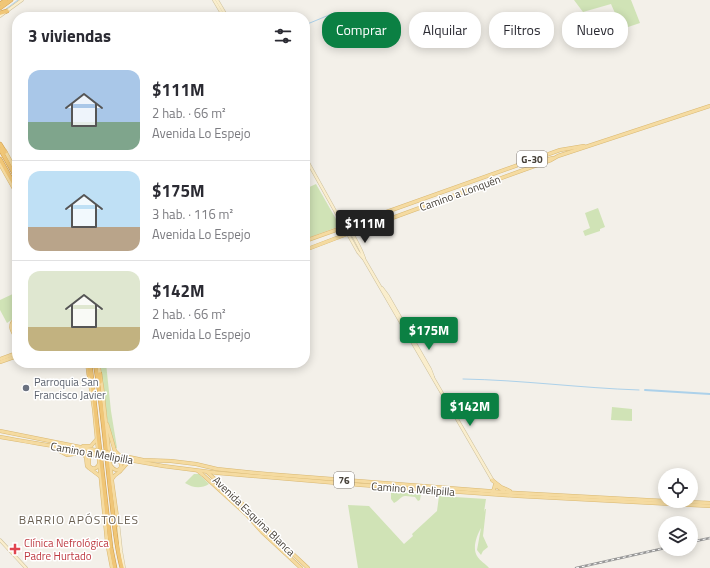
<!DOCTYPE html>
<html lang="es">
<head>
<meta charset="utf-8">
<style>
	:root { --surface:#fff; --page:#f7f7f7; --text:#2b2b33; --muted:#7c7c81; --line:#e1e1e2; --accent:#0b8043 }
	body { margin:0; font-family:"Titillium Web",sans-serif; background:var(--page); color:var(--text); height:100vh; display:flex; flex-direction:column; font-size:15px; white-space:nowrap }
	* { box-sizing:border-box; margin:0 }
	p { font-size:13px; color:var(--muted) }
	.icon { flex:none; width:22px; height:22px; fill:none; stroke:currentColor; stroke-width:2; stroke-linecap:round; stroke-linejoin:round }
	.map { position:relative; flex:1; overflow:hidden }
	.drawer { position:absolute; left:12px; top:12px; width:298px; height:356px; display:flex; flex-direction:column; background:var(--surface); border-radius:16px; box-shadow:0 2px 10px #0003 }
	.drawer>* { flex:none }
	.top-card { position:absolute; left:322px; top:12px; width:328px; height:36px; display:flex; gap:8px }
	.fabs { position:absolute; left:658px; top:468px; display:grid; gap:8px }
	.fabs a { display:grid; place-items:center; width:40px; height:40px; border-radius:50%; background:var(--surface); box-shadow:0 2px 10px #0003; font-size:20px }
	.price { position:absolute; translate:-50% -34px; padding:0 9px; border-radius:4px; background:var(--accent); color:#fff; font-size:13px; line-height:26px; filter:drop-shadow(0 1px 2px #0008) }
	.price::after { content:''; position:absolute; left:50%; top:24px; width:12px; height:9px; margin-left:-6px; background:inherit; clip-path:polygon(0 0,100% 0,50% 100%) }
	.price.on { background:#222; color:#fff }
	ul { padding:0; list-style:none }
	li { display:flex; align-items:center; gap:12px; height:100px; padding:0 16px }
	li+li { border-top:1px solid var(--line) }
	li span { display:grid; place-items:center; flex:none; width:112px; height:80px; border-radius:12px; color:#555 }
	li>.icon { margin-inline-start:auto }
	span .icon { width:48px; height:48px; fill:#fffc; stroke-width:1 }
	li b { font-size:17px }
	h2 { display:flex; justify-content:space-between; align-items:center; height:48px; padding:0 16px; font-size:17px }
	.tag { padding:0 14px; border-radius:16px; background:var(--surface); box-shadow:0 2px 10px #0003; font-size:14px; line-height:36px }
	.tag.on { background:var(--accent); color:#fff }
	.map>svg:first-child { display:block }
	.green { fill:#d0e3b6 }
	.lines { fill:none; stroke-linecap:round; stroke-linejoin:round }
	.stream { stroke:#acd1ea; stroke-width:1 }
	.canal { stroke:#acd1ea; stroke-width:2 }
	.secondary-casing { stroke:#cec19d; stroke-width:3.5 }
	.primary-casing { stroke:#d9b872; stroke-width:4 }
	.highway-casing { stroke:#cf9b47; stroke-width:4.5 }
	.secondary { stroke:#faeecd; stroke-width:2.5 }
	.primary { stroke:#f5dba1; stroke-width:3 }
	.highway { stroke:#f0c677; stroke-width:3.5 }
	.rail-casing { stroke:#979797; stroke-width:2.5 }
	.rail { stroke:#fff; stroke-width:1; stroke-dasharray:3; stroke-linecap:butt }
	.primary-bridge-casing { stroke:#d9b872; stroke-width:4; stroke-linecap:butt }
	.primary-bridge { stroke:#f5dba1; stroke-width:3 }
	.worship-dot { fill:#6b7280; stroke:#fff; stroke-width:1.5 }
	.health-dot { fill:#e0444e; stroke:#fff; stroke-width:1.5 }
	.labels { text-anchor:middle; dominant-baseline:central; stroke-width:3; stroke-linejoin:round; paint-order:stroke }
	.shield { fill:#fff; stroke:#7e7974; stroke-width:1 }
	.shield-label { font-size:10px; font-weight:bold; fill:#464038 }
	.street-label { font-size:11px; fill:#464038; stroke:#fff }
	.worship-label { font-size:11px; fill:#5b616d; stroke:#fff; text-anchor:start }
	.health-label { font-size:11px; fill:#be3a42; stroke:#fff; text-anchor:start }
	.neighbourhood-label { font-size:12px; letter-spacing:1px; fill:#685e50; stroke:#fff }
</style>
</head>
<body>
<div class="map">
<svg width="710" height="568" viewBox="0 0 710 568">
	<rect width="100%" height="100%" fill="#f3f0e9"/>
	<g class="green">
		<polygon points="574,0 631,0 640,23 622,29 611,4 583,12"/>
		<polygon points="316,184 340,226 305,239 305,189"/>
		<polygon points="598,208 605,227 600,229 600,231 585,236 583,231 590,228 585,213"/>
		<polygon points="17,292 17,316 7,323 0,310 0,300"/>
		<polygon points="99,363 106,363 111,411 117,448 115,448 107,418"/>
		<polygon points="612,407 632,409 632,421 611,420"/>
		<path d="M194,474H199L209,484C201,489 193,488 185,483Z"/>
		<path d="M391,492L421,494L420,500L418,501L415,497C411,497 405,495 402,497C399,499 398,501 394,503L391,499Z"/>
		<path d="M439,496L486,499L484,512L485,509H486L483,536L488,547L483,551L481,555L477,550L481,528C477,535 472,548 477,556C480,561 486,564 489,568H358L348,505L369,506L404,544L413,536L412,534L437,511Z"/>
	</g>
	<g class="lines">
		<g class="stream">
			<polyline points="6,9 18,0"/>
			<polyline points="305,25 334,13"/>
			<path d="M463,379C522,380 580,388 639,390"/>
		</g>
		<polyline class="canal" points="645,390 710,394"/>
		<defs>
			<g id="secondary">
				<polyline points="214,0 224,17"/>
				<polyline points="217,0 227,17"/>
				<polyline points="0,16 22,0"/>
				<polyline points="305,157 358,252 364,259 493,481"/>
				<path d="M337,212C347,224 359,244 364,258"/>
				<polyline points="382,288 388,296 430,369 433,377"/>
				<polyline points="118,523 121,551 124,568"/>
				<polyline points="0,540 26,568"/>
			</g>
			<g id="primary">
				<polyline points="5,151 17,173"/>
				<polyline points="542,161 549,159 553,158"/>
				<polyline points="0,164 17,194"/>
				<polyline points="305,241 560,150 584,146"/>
				<path d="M305,250L347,234C355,227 363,227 373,225L540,164L551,160L558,156L710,106"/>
				<path d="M17,318C7,325 12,331 17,339"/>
				<polyline points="0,359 17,353"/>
				<polyline points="0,362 17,356"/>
				<polyline points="87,363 94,409 107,542 112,568"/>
				<polyline points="98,363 102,387 112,481 117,517"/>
				<polyline points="107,424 114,448 115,451 118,454"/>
				<polyline points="0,431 95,450"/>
				<path d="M0,437C32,443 65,447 97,454"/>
				<polyline points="83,446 91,446 96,440"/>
				<polyline points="52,447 67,455 80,453 83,454 86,457 87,466 89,468 101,477"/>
				<polyline points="110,453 143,460 171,461 196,464 217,469 267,474 501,492 665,501"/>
				<path d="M95,454L91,455L89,458V466C93,470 97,469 99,464"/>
				<polyline points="112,457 163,466 218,473 361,485 518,496 710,506"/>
				<path d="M111,466C118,476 127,465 116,458"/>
				<polyline points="198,471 203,475 247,515 262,532 301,568"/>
				<polyline points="207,472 248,509 265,528 308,568"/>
				<path d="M112,479C115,473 119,474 122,469C126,465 126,462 132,461"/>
				<polyline points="492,480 501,487 510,491"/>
				<polyline points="492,492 494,489 495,485 504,491"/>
				<polyline points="669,501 710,503"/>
			</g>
			<g id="highway">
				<polyline points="0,4 6,0"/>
				<polyline points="0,8 11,0"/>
				<polyline points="0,13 7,11"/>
				<polyline points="0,144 5,152"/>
				<polyline points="0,149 17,179"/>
				<polyline points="0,159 17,189"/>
				<polyline points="90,363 111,548 115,568"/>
				<path d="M95,363C103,410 106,457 112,504C114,525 116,547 122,568"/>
				<polyline points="100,374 100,382"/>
				<polyline points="89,375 89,366"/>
				<polyline points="117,525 117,517"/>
			</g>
		</defs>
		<use href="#secondary" class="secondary-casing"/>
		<use href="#primary" class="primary-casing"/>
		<use href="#highway" class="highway-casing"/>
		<use href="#secondary" class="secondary"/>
		<use href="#primary" class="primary"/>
		<use href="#highway" class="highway"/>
		<defs>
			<g id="rail">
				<polyline points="691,542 710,538"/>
				<polyline points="576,568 665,548"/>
			</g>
		</defs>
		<use href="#rail" class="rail-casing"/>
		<use href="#rail" class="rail"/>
		<defs>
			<g id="primary-bridge">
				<polyline points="95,450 110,453"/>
				<polyline points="97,454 112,457"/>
			</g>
		</defs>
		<use href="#primary-bridge" class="primary-bridge-casing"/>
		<use href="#primary-bridge" class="primary-bridge"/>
	</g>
	<circle class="worship-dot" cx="26" cy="388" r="4"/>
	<path class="health-dot" d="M13 543h4v4h4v4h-4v4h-4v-4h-4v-4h4z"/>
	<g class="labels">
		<g class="shield">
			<rect x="517" y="151" width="30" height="16" rx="3"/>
			<rect x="334" y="472" width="20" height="16" rx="3"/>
		</g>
		<g class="shield-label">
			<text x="532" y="159">G-30</text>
			<text x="344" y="480">76</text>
		</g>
		<g class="street-label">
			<text transform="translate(460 193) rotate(-20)">Camino a Lonquén</text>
			<text transform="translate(92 453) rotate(10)">Camino a Melipilla</text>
			<text transform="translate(413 489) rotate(4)">Camino a Melipilla</text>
			<text transform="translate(254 516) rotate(44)">Avenida Esquina Blanca</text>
		</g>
		<g class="worship-label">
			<text x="34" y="382">Parroquia San<tspan x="34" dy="13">Francisco Javier</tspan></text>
		</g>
		<g class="health-label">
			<text x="24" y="543">Clínica Nefrológica<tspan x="24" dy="13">Padre Hurtado</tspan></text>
		</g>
		<g class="neighbourhood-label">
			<text x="79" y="519">BARRIO APÓSTOLES</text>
		</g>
	</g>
</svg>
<div class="fabs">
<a><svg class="icon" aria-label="locate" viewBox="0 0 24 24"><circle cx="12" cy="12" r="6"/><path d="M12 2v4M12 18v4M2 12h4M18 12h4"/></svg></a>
<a><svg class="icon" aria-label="layers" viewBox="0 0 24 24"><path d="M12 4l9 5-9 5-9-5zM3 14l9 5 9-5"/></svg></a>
</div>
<b class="price on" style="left:365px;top:244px">$111M</b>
<b class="price" style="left:429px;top:351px">$175M</b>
<b class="price" style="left:470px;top:427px">$142M</b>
<div class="top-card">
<a class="tag on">Comprar</a>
<a class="tag">Alquilar</a>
<a class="tag">Filtros</a>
<a class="tag">Nuevo</a>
</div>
<section class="drawer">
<h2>3 viviendas<svg class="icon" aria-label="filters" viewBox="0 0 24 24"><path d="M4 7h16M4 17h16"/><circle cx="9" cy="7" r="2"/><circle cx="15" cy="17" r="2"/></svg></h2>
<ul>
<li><span style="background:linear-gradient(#a9c7e8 65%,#7fa58c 0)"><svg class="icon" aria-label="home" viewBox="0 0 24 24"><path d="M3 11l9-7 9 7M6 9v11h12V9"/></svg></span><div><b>$111M</b><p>2 hab. · 66 m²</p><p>Avenida Lo Espejo</p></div></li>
<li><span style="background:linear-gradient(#bfe0f5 70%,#b9a48a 0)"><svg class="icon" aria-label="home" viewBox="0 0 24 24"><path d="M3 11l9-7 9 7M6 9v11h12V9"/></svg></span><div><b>$175M</b><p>3 hab. · 116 m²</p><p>Avenida Lo Espejo</p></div></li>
<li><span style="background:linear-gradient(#dfe7d0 70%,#c2b280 0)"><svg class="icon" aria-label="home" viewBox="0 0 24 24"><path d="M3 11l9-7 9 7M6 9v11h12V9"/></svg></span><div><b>$142M</b><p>2 hab. · 66 m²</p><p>Avenida Lo Espejo</p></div></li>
</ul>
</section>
</div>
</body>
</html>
